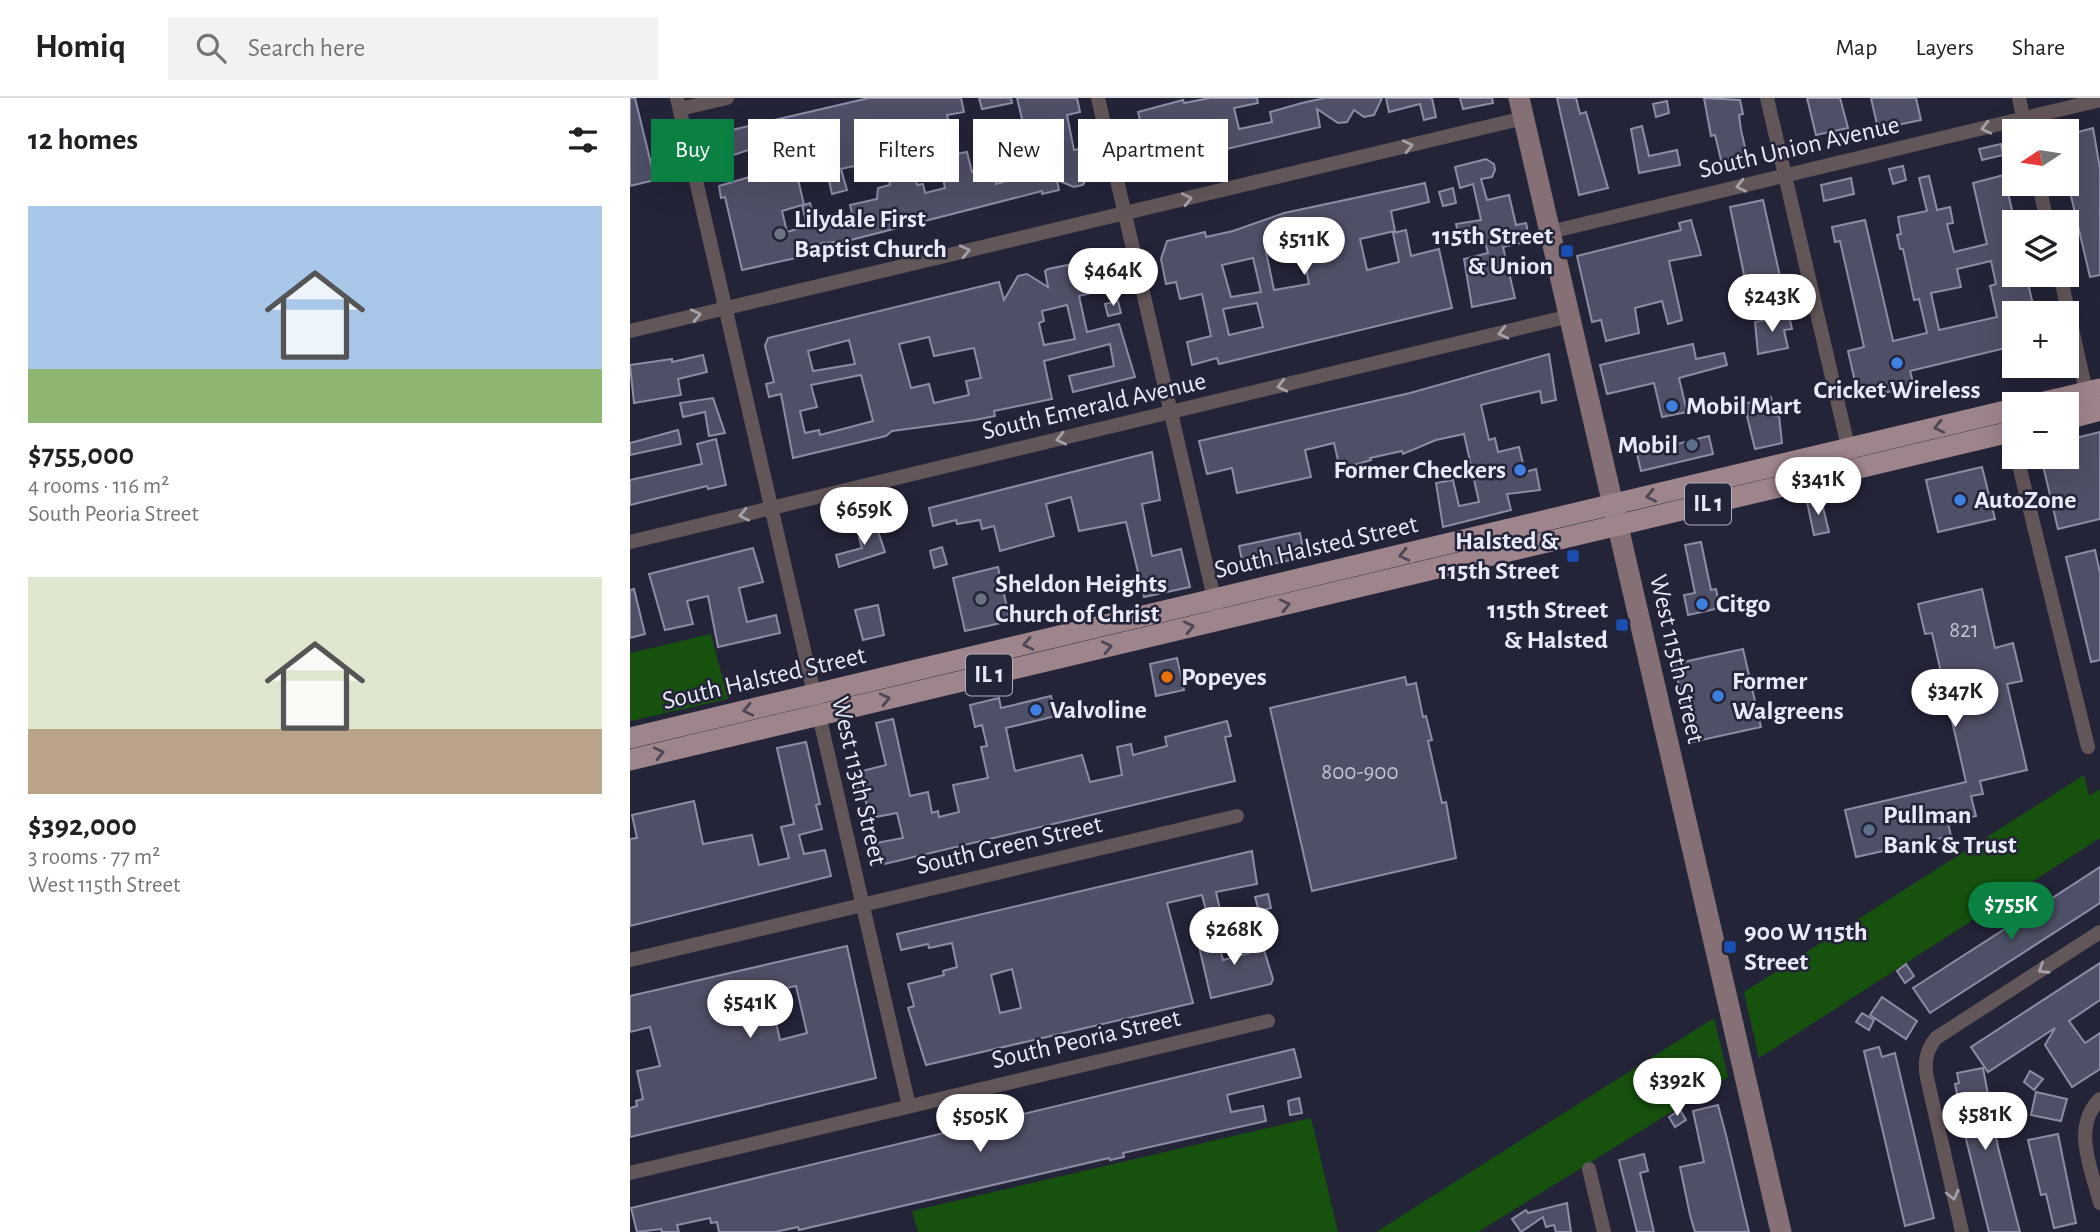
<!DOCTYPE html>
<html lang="en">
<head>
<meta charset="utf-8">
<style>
	:root { --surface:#fff; --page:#f2f2f2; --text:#202124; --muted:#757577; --line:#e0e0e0; --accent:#0b8043 }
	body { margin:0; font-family:"Alegreya Sans",sans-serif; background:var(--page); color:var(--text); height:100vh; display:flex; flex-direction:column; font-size:26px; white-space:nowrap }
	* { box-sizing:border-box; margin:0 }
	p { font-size:23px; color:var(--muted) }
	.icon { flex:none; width:38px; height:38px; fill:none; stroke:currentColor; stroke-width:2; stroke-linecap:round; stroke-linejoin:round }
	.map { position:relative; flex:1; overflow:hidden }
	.side { display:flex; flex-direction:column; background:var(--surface); width:630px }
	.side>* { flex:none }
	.banner { position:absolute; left:21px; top:21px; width:665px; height:63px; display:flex; gap:14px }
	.needle { width:46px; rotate:258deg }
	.tools { position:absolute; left:1372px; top:21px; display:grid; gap:14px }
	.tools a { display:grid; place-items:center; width:77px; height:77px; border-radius:0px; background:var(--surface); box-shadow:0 7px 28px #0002; font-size:35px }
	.price { position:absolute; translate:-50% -60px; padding:0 16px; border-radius:24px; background:#fff; color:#222; font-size:23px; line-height:46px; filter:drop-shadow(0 2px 4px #0008) }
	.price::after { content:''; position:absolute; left:50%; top:42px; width:21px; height:16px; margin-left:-10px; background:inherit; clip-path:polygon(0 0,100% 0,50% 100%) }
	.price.selected { background:var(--accent); color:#fff }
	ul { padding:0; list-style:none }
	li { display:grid; align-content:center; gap:14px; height:371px; padding:0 28px }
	li span { display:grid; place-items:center; height:217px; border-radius:0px; color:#555 }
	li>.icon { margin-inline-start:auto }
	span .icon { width:126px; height:126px; fill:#fffc; stroke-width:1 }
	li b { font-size:30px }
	h2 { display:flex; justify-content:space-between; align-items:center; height:84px; padding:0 28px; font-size:30px }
	.chip { padding:0 24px; border-radius:0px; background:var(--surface); box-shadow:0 7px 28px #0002; font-size:24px; line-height:63px }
	.chip.selected { background:var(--accent); color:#fff }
	header { display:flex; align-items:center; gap:42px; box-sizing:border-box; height:98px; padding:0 35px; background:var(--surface); border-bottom:2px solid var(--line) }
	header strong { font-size:33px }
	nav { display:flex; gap:38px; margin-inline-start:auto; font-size:24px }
	.search { width:490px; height:63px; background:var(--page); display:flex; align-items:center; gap:18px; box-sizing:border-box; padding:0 24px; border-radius:0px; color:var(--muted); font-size:26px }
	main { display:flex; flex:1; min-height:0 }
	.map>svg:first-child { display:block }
	.green { fill:#16520d }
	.building { fill:#4f4f67; stroke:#8b8ca6; stroke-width:2; fill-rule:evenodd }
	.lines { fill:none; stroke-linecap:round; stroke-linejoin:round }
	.street { stroke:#635659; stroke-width:14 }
	.secondary { stroke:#847075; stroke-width:21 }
	.primary { stroke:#9e848b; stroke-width:21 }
	.oneway { stroke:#a6a0a8 }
	.oneway2 { stroke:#4f4656 }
	.worship-dot { fill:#6b7280; stroke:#242439; stroke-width:2.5 }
	.transit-dot { fill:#1a4fb4; stroke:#242439; stroke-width:2.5 }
	.shop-dot { fill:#3f7fe0; stroke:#242439; stroke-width:2.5 }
	.service-dot { fill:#5c6f8a; stroke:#242439; stroke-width:2.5 }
	.food-dot { fill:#e8710a; stroke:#242439; stroke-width:2.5 }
	.labels { text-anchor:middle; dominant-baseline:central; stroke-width:5; stroke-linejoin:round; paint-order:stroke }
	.number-label { font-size:23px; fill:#c2c3d4 }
	.shield { fill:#242439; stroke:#aeafbf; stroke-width:2 }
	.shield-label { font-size:24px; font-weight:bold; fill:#e9eaf8 }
	.street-label { font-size:26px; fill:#e9eaf8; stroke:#242439 }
	.poi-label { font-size:26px; font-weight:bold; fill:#e9eaf8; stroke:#242439; text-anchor:start }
</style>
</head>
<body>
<header>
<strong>Homiq</strong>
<div class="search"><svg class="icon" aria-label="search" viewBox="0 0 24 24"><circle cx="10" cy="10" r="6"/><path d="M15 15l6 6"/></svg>Search here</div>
<nav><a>Map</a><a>Layers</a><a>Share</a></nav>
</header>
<main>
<section class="side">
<h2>12 homes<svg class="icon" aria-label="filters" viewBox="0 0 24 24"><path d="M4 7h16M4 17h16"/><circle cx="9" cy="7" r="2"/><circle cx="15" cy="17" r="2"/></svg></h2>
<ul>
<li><span style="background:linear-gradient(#a9c7e8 75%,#8fb573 0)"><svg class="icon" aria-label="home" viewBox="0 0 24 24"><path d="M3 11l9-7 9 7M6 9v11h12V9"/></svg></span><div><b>$755,000</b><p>4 rooms · 116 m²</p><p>South Peoria Street</p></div></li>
<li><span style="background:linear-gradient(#dfe7d0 70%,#b9a48a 0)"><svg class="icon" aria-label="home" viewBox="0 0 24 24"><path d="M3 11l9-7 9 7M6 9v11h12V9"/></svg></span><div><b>$392,000</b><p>3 rooms · 77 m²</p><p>West 115th Street</p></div></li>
</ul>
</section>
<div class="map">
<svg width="1470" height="1134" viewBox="0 0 1470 1134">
	<rect width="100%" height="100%" fill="#242439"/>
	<g class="green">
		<polygon points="81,536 98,601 0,623 0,555"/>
		<polygon points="1454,677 1459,698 1470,691 1470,740 1129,960 1114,894"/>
		<polygon points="1084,920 1098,979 848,1134 746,1134"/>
		<polygon points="681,1020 708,1134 288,1134 282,1113"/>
	</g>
	<g class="building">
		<polygon points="0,0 5,0 25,82 0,88"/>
		<path d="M239,0H331L334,14L317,17L326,56L337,54L342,74L346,73L348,83L365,80L366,86L387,80L386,75L432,64L427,46L350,63L348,54L362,50L361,48L397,42L387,0H447L450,14L437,17L444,52L449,51L450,56H453L455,83L453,87L444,89L427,82L429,92L412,96V93L217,143L193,145L181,148L182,152L165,156L166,160L112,172L95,99L91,100L89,88L133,75L127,49L86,63L80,37ZM256,35L263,71L257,72L260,87L248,90L247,101L220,107L223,120L187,127L180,105L174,107L168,81L197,74L202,96L217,92L211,71L233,66L228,45L232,44V41ZM306,47L315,90L295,95L293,86L287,87L280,52ZM172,107L177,128L157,134L152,113Z"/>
		<polygon points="349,0 381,0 382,5 352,11"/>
		<polygon points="580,0 627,0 628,5 604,10 609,31 642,24 640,14 672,5 695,0 752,0 744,17 734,19 724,12 717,24 708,25 687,11 690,29 512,71 504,32 512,31 508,14 553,2 554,5"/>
		<polygon points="756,0 802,0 806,19 794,22 790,6 759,14"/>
		<polygon points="830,0 862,0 863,5 833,11"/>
		<polygon points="927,0 946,0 950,16 956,14 978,90 949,97"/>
		<polygon points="1074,0 1110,2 1113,16 1109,17 1111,32 1117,58 1091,62 1085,37 1081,38"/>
		<polygon points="1177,0 1210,0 1218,30 1186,37"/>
		<polygon points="1241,0 1286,0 1291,22 1248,31"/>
		<polygon points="1037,3 1039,15 1026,19 1023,6"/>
		<polygon points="1012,28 1019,58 1047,52 1050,67 1009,75 1001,31"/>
		<polygon points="1463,30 1470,71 1470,177 1460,179 1437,81 1437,37"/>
		<polygon points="1371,46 1373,57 1352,62 1349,51"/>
		<polygon points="856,61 864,66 865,72 862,79 851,81 857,102 879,97 886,127 896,125 900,143 873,149 885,200 842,209 834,161 858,155 852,133 829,138 826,126 851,122 843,86 830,90 825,69"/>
		<polygon points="1273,68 1276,82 1263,86 1259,71"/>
		<path d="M1374,77L1384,121V177H1396L1405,215H1384V248L1280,273L1284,288L1229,301L1218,253L1234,249L1210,143L1205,144L1202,129L1235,122L1263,243L1297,235L1289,201L1284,202L1273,151H1270L1267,137L1271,136L1268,119L1297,113L1289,80L1299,78L1307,112L1320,109L1323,125L1317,126L1324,154L1357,146L1343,85ZM1361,163L1366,186L1360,188L1367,219L1309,232L1301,195L1331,189L1327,171Z"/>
		<polygon points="1221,80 1224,96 1194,103 1191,87"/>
		<path d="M795,85L799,104L761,113L765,133L730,141L737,172L769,164L763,135L776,132L781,158L809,151L822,210L589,266L587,260L562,267L557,244L581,238L572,196L550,201L546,184L536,186L531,161L537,143L575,134L576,139L603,133L654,115ZM659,143L660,147L671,145L679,186L644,192L635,149ZM623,160L631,194L601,199L592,167ZM627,205L633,229L599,237L593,211Z"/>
		<polygon points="823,90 826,105 813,108 809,94"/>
		<polygon points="1133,102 1151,183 1117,191 1100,109"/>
		<polygon points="1061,122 1071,157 1039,163 1052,222 1038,226 1032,203 1005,210 1009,235 976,243 971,222 962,224 947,158 1051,132 1049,125"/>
		<path d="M463,162L469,193L449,198L457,234L489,226L505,279L443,294L439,278L484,268L480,246L414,263L422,301L364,313L365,318L345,322L262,333L256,338L163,360L151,296L139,299L136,286L144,284L135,248L138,240L369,184L374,202L388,178L397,176L418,189L415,173L418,171ZM437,207L445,241L414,247L409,225L414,223L412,213ZM299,239L304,258L344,250L351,280L336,283L339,297L304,305L299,286L281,290L269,246ZM219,242L225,266L183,273L178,253ZM231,277L243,323L190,337L189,332L175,335L170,313L187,309L181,287Z"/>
		<polygon points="488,203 491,215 478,218 475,206"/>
		<polygon points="1159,217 1162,231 1154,232 1158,250 1128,256 1125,224"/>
		<polygon points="1063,246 1066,261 1094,255 1097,267 1049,280 1057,314 1032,319 1024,285 977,296 970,267"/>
		<polygon points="919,256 926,302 912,305 910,293 851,307 859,342 865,340 868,354 889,349 895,374 906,371 910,392 877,396 881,412 813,429 806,385 823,382 829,408 849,404 834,336 806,342 773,356 772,353 740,360 741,362 710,371 704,345 675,352 681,379 607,395 602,370 577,376 569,343 780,295"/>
		<polygon points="73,257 77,274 48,281 51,297 4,305 0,267 42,261 42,264"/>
		<polygon points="1141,299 1145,318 1149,317 1152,345 1125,351 1114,306"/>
		<polygon points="83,300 95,335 79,338 75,314 53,319 50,305"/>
		<polygon points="48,332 51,346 0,357 0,345"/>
		<polygon points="1470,334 1470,421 1428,431 1411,359 1437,359 1437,342"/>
		<polygon points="1079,338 1083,356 1011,373 1007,356"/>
		<polygon points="86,341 96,387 78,391 77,388 0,407 0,382 72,366 67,346"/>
		<polygon points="522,354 530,402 512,406 522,458 551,451 560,489 514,499 496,424 449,433 441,399 416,406 424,438 370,453 364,428 352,431 350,422 327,426 326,422 303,428 299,410"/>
		<polygon points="1352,369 1365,421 1308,434 1296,382"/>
		<polygon points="1191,401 1199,434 1184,437 1177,404"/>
		<polygon points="245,424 255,454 209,469 206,457 232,450 229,440 234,439 231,428"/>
		<polygon points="670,435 674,457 670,460 614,472 609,448"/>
		<polygon points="1071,444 1081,492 1086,491 1090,510 1058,517 1054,497 1065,495 1055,447"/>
		<polygon points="312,449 317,466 304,470 300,453"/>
		<polygon points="123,450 133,484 109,490 117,524 146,517 150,535 88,549 78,498 57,503 63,526 35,532 19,476"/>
		<polygon points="1465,452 1470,475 1470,562 1461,564 1436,459"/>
		<polygon points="368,469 380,523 335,533 323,480"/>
		<polygon points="4,491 15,536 0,540 0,492"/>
		<polygon points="1352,491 1365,550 1383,545 1392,583 1377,586 1397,672 1350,683 1353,696 1341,698 1346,718 1318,725 1321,738 1226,759 1215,712 1336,684 1302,535 1295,536 1288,506"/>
		<polygon points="248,507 254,537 233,542 225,512"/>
		<polygon points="1113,551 1131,629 1062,644 1044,566"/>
		<polygon points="547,560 554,592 526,598 520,566"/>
		<polygon points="775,579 777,587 786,585 793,619 796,618 802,642 798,643 812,705 816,704 826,760 682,793 640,610"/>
		<polygon points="421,598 426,618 376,630 385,673 452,657 460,684 492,677 487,649 501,646 503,657 537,648 535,639 597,623 601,638 595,639 605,683 250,767 246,745 273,740 267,715 240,720 234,697 229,698 224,675 256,667 246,625 263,621 280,698 298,694 302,715 308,713 309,719 329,714 323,687 358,680 351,649 357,648 352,627 345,629 340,607 369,600 371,610"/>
		<polygon points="176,644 190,706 186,707 192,731 169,737 174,756 195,752 201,778 0,828 0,741 7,740 2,717 64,703 73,746 122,737 129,767 159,760 151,729 164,726 147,650"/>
		<path d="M622,753L627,786L586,794L592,820L579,824L572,797L537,805L563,905L296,967L278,910L284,908L278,886L314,877L313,873L327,869L322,845L299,850L298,846L271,852L267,836ZM382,871L391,910L370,915L361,877Z"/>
		<polygon points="1470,769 1470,805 1300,915 1283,890 1387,823 1380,813 1389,807 1396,817"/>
		<polygon points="638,796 641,810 629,813 625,799"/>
		<polygon points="586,835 593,862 620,855 616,839 629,836 643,881 641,886 581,900 567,840"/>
		<path d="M217,848L246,980L0,1039V1010L7,1008L6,1003L13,1001L7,973L30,968L20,929L0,934V898ZM166,888L177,935L150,942L139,894Z"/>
		<polygon points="1470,865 1470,902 1439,923 1455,945 1470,935 1470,971 1442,989 1415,947 1425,930 1358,974 1341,949"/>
		<polygon points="1276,866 1284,878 1275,885 1267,873"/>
		<polygon points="1252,899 1287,923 1276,941 1240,917"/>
		<polygon points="1232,915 1244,922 1239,932 1226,924"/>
		<polygon points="1249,949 1252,959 1265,955 1304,1120 1275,1128 1234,953"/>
		<polygon points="664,951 671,979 597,997 601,1014 633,1008 636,1023 493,1055 494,1059 480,1062 479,1060 169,1132 168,1129 145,1134 89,1134 87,1124 81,1125 80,1120 47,1127 49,1134 32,1134 31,1131 7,1134 1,1110"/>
		<polygon points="1353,970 1368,1049 1390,1134 1359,1134 1336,1041 1325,986 1329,985 1327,975"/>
		<polygon points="1400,973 1413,981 1404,992 1394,984"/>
		<polygon points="1406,994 1437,1001 1431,1023 1401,1017"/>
		<polygon points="669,1000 672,1015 660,1017 658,1003"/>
		<polygon points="1088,1007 1096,1037 1119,1134 1065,1134 1060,1117 1050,1069 1074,1064 1063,1013"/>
		<polygon points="1050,1012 1056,1022 1045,1029 1039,1019"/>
		<polygon points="1428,1036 1446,1125 1424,1130 1416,1096 1411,1097 1398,1042"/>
		<polygon points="1014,1056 1018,1073 1010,1075 1024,1134 1007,1134 989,1062"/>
		<polygon points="937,1105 941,1134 926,1134 924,1127 916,1129 913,1119 891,1134 882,1121 896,1112 898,1115"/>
	</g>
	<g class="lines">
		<g class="street">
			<polyline points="47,0 279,1008"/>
			<polyline points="468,0 589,522"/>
			<polyline points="1137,0 1220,357"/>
			<polyline points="1389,0 1396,33"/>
			<polyline points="50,11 97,0"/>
			<polyline points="1409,86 1417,124"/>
			<polyline points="920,134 1470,2"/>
			<polyline points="1430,177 1458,302"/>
			<polyline points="0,233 894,20"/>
			<polyline points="1379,325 1384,348"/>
			<polyline points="1387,359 1458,649"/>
			<polyline points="0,444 940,218"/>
			<polyline points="0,862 607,718"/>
			<path d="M1470,1001C1441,1029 1462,1072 1470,1105"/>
			<polyline points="959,1071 974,1134"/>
			<polyline points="0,1075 638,923"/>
			<path d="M1332,1134L1297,980C1294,964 1296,953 1306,940L1470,834"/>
		</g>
		<polyline class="secondary" points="889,0 1151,1134"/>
		<g class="primary">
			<polyline points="1406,306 1470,291"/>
			<polyline points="1437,321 1470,312"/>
			<polyline points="0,640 1384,311"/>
			<polyline points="0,662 1384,333"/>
		</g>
	</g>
	<defs><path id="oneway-chevron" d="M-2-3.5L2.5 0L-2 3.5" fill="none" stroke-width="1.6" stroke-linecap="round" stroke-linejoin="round" transform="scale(1.75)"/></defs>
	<g class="oneway">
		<use href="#oneway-chevron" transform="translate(1356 30) rotate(167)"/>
		<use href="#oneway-chevron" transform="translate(778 48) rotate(-13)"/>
		<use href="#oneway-chevron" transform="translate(1111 88) rotate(167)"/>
		<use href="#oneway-chevron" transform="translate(557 101) rotate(-13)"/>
		<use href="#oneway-chevron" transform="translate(335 153) rotate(-13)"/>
		<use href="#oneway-chevron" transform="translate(66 217) rotate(-13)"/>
		<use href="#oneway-chevron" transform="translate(873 235) rotate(166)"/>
		<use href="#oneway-chevron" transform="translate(652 288) rotate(166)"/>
		<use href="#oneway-chevron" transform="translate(431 341) rotate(167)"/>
		<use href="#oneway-chevron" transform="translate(114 417) rotate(167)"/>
		<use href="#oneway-chevron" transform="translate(1413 871) rotate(147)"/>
		<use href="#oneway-chevron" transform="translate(1323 1097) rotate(77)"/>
	</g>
	<g class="oneway2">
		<use href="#oneway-chevron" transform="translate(1309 329) rotate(167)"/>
		<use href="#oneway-chevron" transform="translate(1021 398) rotate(167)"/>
		<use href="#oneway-chevron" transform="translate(774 457) rotate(167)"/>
		<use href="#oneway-chevron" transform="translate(655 507) rotate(-13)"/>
		<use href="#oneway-chevron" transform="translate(559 529) rotate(-13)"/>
		<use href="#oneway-chevron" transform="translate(398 546) rotate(167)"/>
		<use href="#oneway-chevron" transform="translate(477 549) rotate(-13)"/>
		<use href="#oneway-chevron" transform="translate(255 601) rotate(-13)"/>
		<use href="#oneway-chevron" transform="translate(118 612) rotate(167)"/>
		<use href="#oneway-chevron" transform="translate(29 655) rotate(-13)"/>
	</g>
	<g class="worship-dot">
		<circle cx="150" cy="136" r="7"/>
		<circle cx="351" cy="501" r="7"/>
	</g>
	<g class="transit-dot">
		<rect x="930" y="146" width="14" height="14" rx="3.5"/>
		<rect x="936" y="451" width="14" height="14" rx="3.5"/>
		<rect x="985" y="520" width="14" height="14" rx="3.5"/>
		<rect x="1093" y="842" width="14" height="14" rx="3.5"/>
	</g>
	<g class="shop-dot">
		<circle cx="1267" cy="265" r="7"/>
		<circle cx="1042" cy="308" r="7"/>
		<circle cx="890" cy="372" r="7"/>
		<circle cx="1330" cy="402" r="7"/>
		<circle cx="1072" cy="506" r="7"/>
		<circle cx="1088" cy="598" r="7"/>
		<circle cx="406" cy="612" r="7"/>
	</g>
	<g class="service-dot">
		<circle cx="1062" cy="347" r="7"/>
		<circle cx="1239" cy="732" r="7"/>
	</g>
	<circle class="food-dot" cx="537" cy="579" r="7"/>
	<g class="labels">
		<g class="number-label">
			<text x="1334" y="532">821</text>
			<text x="730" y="674">800-900</text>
		</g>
		<g class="shield">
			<rect x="1055" y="385.5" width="46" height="41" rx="5"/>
			<rect x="336" y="556.5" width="46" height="41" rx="5"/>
		</g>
		<g class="shield-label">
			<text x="1078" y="406">IL 1</text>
			<text x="359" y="577">IL 1</text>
		</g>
		<g class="street-label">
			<text transform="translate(1169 49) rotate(-13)">South Union Avenue</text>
			<text transform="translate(464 308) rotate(-13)">South Emerald Avenue</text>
			<text transform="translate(686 449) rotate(-13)">South Halsted Street</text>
			<text transform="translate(1047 561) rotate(77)">West 115th Street</text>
			<text transform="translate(134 580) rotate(-13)">South Halsted Street</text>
			<text transform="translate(229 683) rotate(77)">West 113th Street</text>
			<text transform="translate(379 747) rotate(-13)">South Green Street</text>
			<text transform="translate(456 941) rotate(-13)">South Peoria Street</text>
		</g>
		<g class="poi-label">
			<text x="164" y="121">Lilydale First<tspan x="164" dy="30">Baptist Church</tspan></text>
			<text x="923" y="138" text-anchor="end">115th Street<tspan x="923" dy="30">&amp; Union</tspan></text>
			<text x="1267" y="292" text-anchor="middle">Cricket Wireless</text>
			<text x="1056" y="308">Mobil Mart</text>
			<text x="1048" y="347" text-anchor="end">Mobil</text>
			<text x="876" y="372" text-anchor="end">Former Checkers</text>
			<text x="1344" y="402">AutoZone</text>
			<text x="929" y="443" text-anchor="end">Halsted &amp;<tspan x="929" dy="30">115th Street</tspan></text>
			<text x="365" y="486">Sheldon Heights<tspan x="365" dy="30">Church of Christ</tspan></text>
			<text x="1086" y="506">Citgo</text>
			<text x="978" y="512" text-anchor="end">115th Street<tspan x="978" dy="30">&amp; Halsted</tspan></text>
			<text x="551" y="579">Popeyes</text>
			<text x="1102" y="583">Former<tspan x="1102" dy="30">Walgreens</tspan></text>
			<text x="420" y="612">Valvoline</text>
			<text x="1253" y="717">Pullman<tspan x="1253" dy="30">Bank &amp; Trust</tspan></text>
			<text x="1114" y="834">900 W 115th<tspan x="1114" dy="30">Street</tspan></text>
		</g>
	</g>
</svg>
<div class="tools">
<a><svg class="needle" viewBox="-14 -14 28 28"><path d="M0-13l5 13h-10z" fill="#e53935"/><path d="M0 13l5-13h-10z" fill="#757577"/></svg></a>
<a><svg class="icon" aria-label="layers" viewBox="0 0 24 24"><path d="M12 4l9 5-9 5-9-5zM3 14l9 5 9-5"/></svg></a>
<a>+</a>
<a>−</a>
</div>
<b class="price" style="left:674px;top:179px">$511K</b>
<b class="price" style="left:483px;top:210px">$464K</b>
<b class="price" style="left:1142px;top:236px">$243K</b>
<b class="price" style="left:1188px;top:419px">$341K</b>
<b class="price" style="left:234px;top:449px">$659K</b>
<b class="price" style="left:1325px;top:631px">$347K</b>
<b class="price selected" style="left:1381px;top:844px">$755K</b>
<b class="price" style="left:604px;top:869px">$268K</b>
<b class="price" style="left:120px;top:942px">$541K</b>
<b class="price" style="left:1047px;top:1020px">$392K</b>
<b class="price" style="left:1355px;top:1054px">$581K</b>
<b class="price" style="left:350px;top:1056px">$505K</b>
<div class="banner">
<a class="chip selected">Buy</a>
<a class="chip">Rent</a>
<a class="chip">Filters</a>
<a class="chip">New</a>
<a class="chip">Apartment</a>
</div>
</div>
</main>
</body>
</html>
